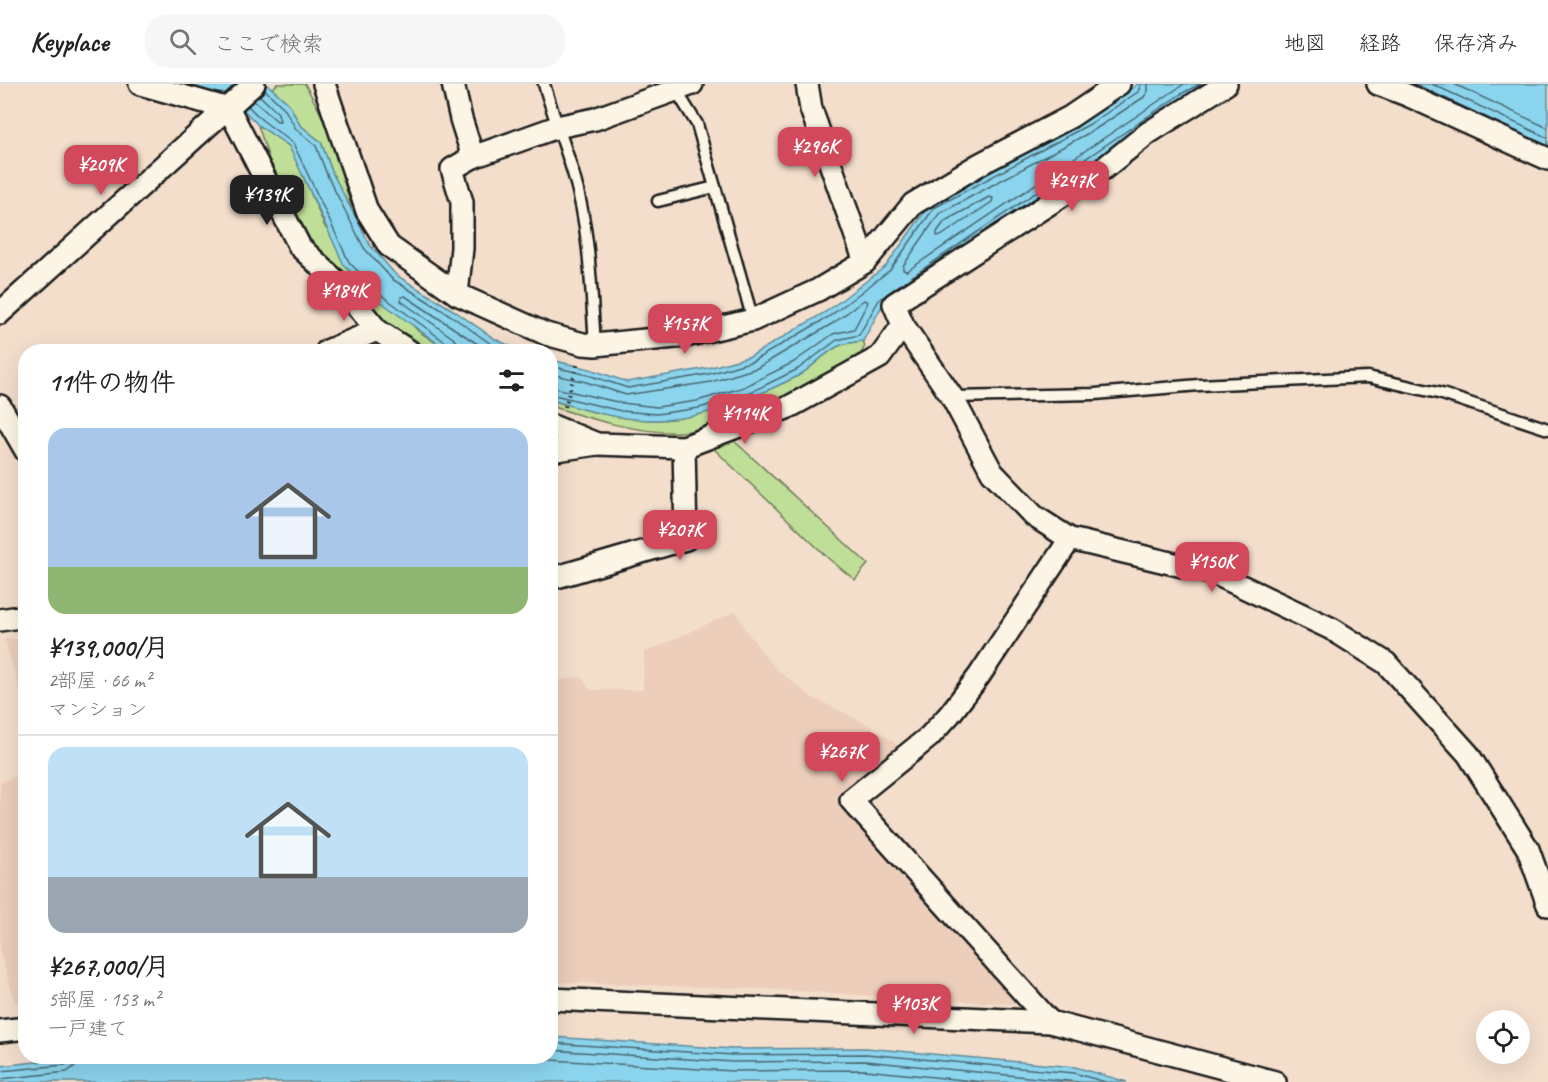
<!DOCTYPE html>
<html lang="ja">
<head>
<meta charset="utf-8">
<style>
	:root { --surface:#fff; --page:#f6f6f6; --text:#222; --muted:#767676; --line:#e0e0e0; --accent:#d1495b }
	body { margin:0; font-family:Caveat,"Klee One",sans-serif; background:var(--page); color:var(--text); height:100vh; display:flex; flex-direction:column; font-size:22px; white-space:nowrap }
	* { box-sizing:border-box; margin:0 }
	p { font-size:20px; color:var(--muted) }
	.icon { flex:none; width:33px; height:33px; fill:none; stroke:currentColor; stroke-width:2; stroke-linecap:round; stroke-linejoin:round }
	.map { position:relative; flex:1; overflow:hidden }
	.details { position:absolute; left:18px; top:260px; width:540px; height:720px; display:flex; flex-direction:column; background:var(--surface); border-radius:24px; box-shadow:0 6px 24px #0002 }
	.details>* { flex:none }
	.controls { position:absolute; left:1476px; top:926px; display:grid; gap:12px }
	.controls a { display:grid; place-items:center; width:54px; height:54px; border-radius:50%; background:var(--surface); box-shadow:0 6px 24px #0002; font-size:30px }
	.price { position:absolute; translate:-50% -51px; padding:0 14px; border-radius:12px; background:var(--accent); color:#fff; font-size:20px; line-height:39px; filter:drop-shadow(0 2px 3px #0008) }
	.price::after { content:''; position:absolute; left:50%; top:36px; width:18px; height:14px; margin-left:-9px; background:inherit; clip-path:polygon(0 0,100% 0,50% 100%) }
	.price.on { background:#222; color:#fff }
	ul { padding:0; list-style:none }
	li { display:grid; align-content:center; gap:12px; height:318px; padding:0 30px }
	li+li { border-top:2px solid var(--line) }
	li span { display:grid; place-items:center; height:186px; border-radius:18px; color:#555 }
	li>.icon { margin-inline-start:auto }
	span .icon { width:108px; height:108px; fill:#fffc; stroke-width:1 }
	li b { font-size:26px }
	h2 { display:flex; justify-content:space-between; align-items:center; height:72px; padding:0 30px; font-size:26px }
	header { display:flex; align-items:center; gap:36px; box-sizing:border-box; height:84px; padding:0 30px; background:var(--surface); border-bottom:2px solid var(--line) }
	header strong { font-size:28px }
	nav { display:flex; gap:33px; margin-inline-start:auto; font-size:21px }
	.search { width:420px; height:54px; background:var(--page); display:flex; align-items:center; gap:15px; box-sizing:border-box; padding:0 21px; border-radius:24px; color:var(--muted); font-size:22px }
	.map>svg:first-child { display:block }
	.built { fill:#eccebb }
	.green { fill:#bfde97; stroke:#6e7d5a; stroke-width:1.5 }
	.water { fill:#8bd4ed; stroke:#5f8a99; stroke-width:1.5 }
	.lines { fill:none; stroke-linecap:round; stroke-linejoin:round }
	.shore { stroke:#486670; stroke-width:1.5 }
	.service-casing { stroke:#1c1c1c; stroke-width:15 }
	.minor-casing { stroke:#1c1c1c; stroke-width:26 }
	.path { stroke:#1c1c1c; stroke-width:4; stroke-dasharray:1.5 4.5; stroke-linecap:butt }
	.service { stroke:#fcf5e5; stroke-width:10 }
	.minor { stroke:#fcf5e5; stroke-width:21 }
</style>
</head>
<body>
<header>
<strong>Keyplace</strong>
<div class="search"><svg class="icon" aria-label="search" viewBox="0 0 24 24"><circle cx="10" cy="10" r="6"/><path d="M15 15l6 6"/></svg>ここで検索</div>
<nav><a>地図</a><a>経路</a><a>保存済み</a></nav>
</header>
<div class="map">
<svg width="1548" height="998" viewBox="0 0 1548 998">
	<rect width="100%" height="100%" fill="#f3decc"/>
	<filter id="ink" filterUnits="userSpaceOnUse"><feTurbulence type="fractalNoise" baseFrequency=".0167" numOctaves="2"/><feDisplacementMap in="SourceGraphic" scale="12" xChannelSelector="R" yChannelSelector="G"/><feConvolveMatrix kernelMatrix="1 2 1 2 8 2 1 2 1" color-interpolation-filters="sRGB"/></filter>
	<g filter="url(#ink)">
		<g class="built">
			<polygon points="736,527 745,545 773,582 811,613 864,638 893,657 902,667 844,716 1029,921 764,905 551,898 551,597 582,593 590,606 643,606 644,569"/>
			<polygon points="25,554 26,554 25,625 5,556"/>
			<polygon points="25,690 26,924 22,925 15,918 0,869 0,698"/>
		</g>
		<g class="green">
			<polygon points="277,0 305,0 330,47 353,130 333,90 321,58 300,41 289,20 272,5"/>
			<polygon points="258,41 289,62 304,93 325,143 418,247 448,267 431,267 411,253 375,233 315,165 269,75"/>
			<path d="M863,257L865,262L859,273C810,301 764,329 708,342C700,344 690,348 681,348C640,350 590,335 551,322V316C584,326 623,337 658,336C706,335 754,313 796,293C812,285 825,267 841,261C848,259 856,258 863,257Z"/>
			<polygon points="732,355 868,480 855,496 829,475 713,364"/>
		</g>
		<g class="water">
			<polygon points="169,0 267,0 289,20 300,41 321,58 333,90 370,161 396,191 453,226 495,255 521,267 448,267 377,215 344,181 289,62 258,41 227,9 205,10"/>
			<path d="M1138,0H1213L1145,43L901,207L883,220L863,257C856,258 848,259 841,261C825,267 812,285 796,293C755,313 705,335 658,336C623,337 584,326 551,316V276L590,285L627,298L708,284L751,272L827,227L886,182L930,120L1087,35Z"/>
			<polygon points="1400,0 1548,0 1548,69"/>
			<polygon points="551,953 733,965 866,964 1075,983 1127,998 0,998 0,982 90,972 550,972"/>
		</g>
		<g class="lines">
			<g class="shore">
				<polyline points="1148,0 1148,7 1144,13 1094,46 939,130 903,182 903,186 907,187 1184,0"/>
				<polyline points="1415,0 1519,49"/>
				<polyline points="1432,0 1548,54"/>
				<polyline points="1454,0 1548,44"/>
				<polyline points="264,5 284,24 296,45 316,62 328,93 364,164 392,195 450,231 491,260 506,267"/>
				<polyline points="254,17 277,37 280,37 278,29 259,11"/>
				<polyline points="248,22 262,36 293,59 349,178 381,211 448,260 450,267"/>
				<polygon points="989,113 993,114 992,118 941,152 937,152 937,148 945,137"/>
				<polyline points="458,267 457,260 453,254 401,217 401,213 405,212 488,267"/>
				<polyline points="550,282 588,291 628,304 709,290 753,277 830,232 890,186 934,124 1090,40 1138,8 1141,0"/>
				<polyline points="550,290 586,298 626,311 711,298 757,284 835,238 864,216 868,218 854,245 833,250 794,278 744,303 697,317 657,323 622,319 550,303"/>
				<polyline points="550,310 621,327 657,330 699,324 747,310 798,285 837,256 859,251 879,216 898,202 1181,10 1200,0"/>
				<polyline points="550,959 733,971 866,970 1074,989 1105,998"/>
				<polyline points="550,966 733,978 865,977 1078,998"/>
				<polyline points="539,972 551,976 733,987 865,986 983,998"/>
				<polyline points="0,987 65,981 69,977 70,972"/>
				<polyline points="0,995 67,988 75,982 78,972"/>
			</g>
			<defs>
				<g id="service">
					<path d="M544,0C553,31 565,61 574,92C590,147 591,205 595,261"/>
					<polyline points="674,3 697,40 753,236"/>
					<polyline points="658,117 715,103"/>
					<polyline points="952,313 1095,310 1199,301 1368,293 1442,310 1548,345"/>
				</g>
				<g id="minor">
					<polyline points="140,0 229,25 300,163 338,199 377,246 409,267"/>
					<polyline points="324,0 367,127 389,162 457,210 546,250 583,260 595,261 685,252 753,236 818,206 865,178 913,120 980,80 1070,33 1119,0"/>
					<polyline points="453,0 461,35 473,73"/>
					<polyline points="807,0 811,25 865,178"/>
					<polyline points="1226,0 1148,49 1103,85 894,220 903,241 952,313 992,388 1034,432 1070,455 1216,490 1332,545 1386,579 1468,670 1528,765 1548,821"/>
					<polyline points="1378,0 1407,11 1548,75"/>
					<polyline points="457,210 462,164 462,118 452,85 473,73 557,43 595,35 692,0"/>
					<polyline points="0,229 254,0"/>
					<polyline points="327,267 377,246"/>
					<polyline points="0,322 26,367"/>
					<polyline points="550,341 597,360 684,363 789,323 880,273 903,241"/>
					<polyline points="550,367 597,360"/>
					<polyline points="550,495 686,455 684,363"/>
					<polyline points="0,536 26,532"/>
					<polyline points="550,915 1050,938 1275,998"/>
					<polyline points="1050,938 851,716 929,653 950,630 979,592 1070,455"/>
					<polyline points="0,947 26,944"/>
				</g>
			</defs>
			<use href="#service" class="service-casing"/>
			<use href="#minor" class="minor-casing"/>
			<polyline class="path" points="565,323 577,281"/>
			<use href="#service" class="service"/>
			<use href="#minor" class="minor"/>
		</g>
	</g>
</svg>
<div class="controls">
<a><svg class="icon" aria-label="locate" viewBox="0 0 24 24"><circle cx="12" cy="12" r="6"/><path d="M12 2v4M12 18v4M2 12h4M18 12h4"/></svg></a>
</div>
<b class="price" style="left:815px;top:94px">¥296K</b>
<b class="price" style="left:101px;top:112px">¥209K</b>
<b class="price" style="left:1072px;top:128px">¥247K</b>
<b class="price on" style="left:267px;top:142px">¥139K</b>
<b class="price" style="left:344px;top:238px">¥184K</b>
<b class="price" style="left:685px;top:271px">¥157K</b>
<b class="price" style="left:745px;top:361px">¥114K</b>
<b class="price" style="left:680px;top:477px">¥207K</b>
<b class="price" style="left:1212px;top:509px">¥150K</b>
<b class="price" style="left:842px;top:699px">¥267K</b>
<b class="price" style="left:914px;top:951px">¥103K</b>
<section class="details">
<h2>11件の物件<svg class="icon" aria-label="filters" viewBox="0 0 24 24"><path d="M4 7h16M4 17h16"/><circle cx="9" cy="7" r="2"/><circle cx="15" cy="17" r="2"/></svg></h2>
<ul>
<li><span style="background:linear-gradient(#a9c7e8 75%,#8fb573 0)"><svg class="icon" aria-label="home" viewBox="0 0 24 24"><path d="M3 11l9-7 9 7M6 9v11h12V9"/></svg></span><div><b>¥139,000/月</b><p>2部屋 · 66 m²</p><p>マンション</p></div></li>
<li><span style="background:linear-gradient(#bfe0f5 70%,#9aa5b1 0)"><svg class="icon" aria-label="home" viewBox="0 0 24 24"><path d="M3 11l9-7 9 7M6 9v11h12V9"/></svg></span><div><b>¥267,000/月</b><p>5部屋 · 153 m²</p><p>一戸建て</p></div></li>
</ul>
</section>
</div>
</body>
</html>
